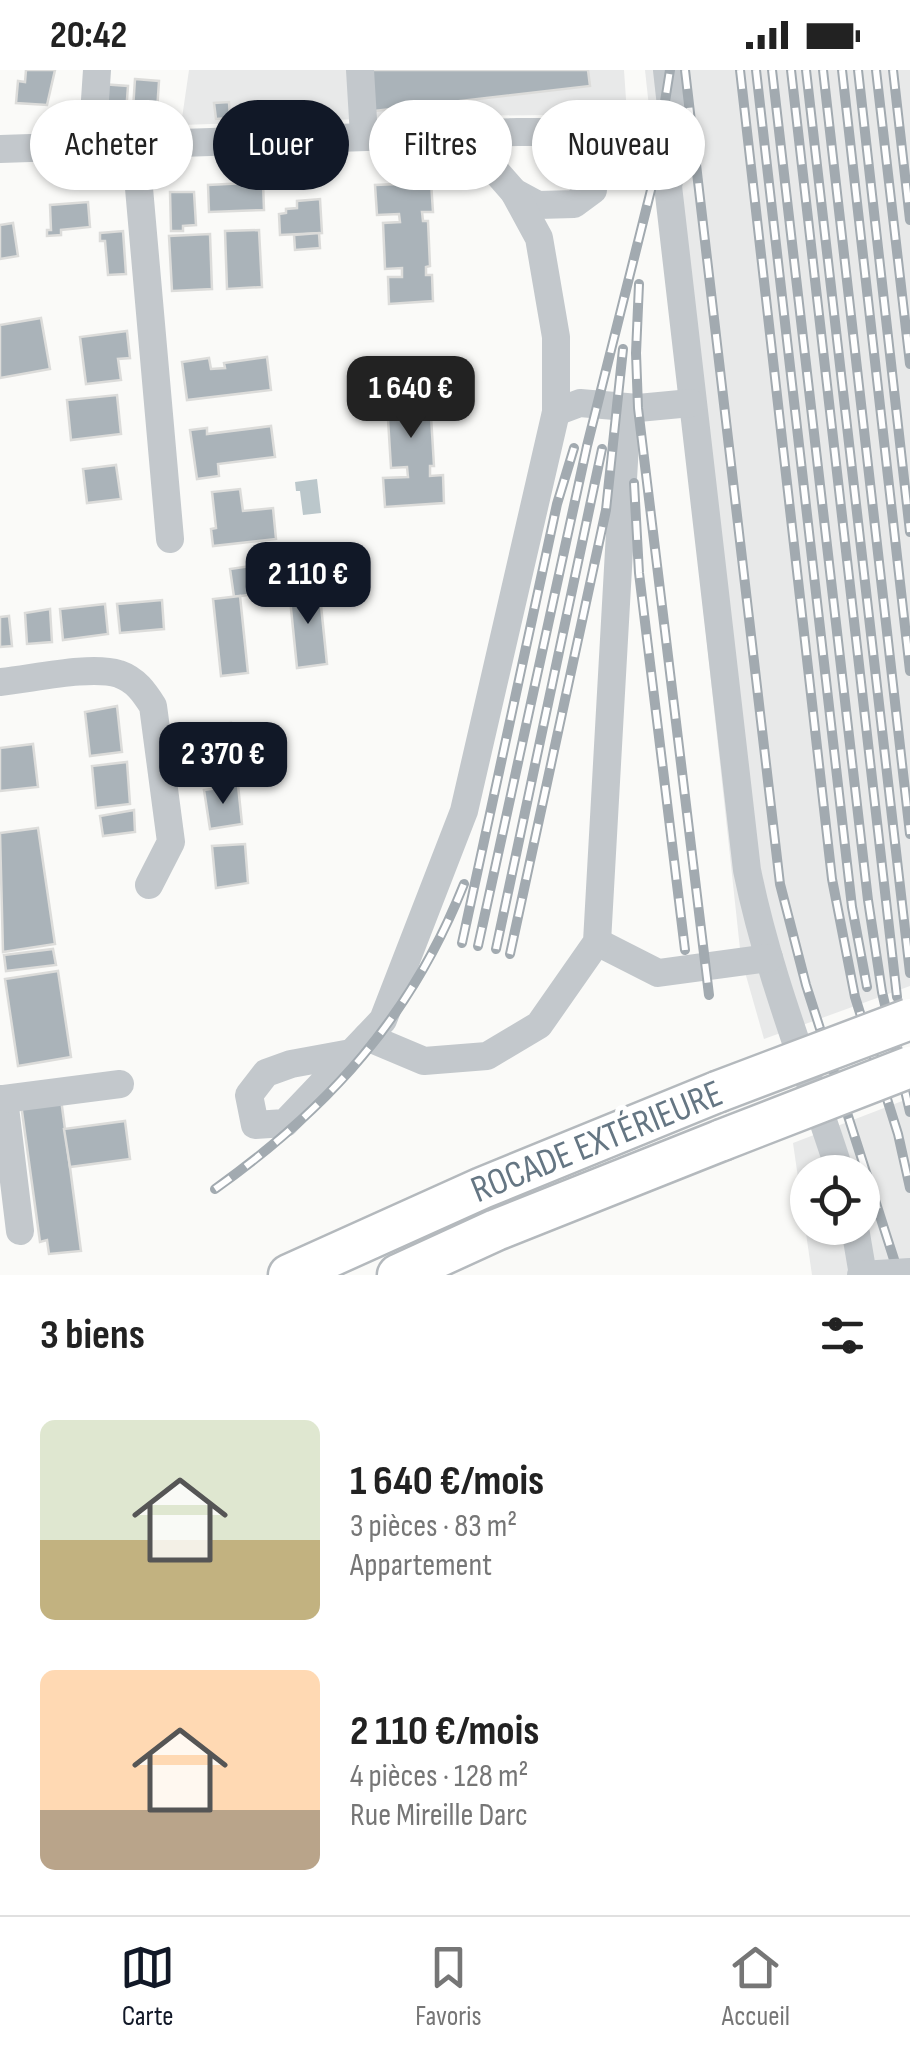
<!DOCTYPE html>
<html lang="fr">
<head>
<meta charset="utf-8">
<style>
	:root { --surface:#fff; --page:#f2f2f2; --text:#222; --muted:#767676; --line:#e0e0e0; --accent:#111827 }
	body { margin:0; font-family:"Sofia Sans Condensed",sans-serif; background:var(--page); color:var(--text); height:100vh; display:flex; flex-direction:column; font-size:38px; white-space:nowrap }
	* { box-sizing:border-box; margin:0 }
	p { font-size:32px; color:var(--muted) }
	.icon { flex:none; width:55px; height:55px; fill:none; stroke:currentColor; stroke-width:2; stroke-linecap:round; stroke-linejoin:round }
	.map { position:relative; height:1205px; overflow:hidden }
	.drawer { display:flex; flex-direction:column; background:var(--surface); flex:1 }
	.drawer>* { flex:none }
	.top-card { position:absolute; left:30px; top:30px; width:850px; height:90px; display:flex; gap:20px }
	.controls { position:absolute; left:790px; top:1085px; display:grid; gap:20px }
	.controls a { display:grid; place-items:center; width:90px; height:90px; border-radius:50%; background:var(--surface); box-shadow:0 2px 8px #0004; font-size:50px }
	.price { position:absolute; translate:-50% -85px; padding:0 22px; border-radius:20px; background:var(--accent); color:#fff; font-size:32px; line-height:65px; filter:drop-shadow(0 2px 5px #0008) }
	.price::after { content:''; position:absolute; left:50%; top:60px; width:30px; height:22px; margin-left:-15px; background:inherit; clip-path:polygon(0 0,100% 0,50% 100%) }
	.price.active { background:#222; color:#fff }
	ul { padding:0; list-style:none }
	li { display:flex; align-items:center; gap:30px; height:250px; padding:0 40px }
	li span { display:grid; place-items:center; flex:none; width:280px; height:200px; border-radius:15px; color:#555 }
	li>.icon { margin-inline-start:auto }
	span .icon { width:120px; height:120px; fill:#fffc; stroke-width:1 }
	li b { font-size:42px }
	h2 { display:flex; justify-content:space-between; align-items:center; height:120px; padding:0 40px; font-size:42px }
	.pill { padding:0 35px; border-radius:45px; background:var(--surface); box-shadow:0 2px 8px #0004; font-size:35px; line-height:90px }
	.pill.active { background:var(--accent); color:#fff }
	.status { display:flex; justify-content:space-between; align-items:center; height:70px; padding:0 50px; background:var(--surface); direction:ltr }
	.status svg { height:28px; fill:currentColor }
	.menu { display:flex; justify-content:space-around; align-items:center; height:140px; border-top:2px solid var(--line); background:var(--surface); font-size:28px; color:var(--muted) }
	.menu a { display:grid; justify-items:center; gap:5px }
	.menu .active { color:var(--accent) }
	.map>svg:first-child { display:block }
	.built { fill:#e8e9e9; fill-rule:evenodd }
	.water { fill:#bbc7cb }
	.building { fill:#aab3b9; stroke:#dcdcda; stroke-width:2.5 }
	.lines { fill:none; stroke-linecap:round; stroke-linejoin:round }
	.highway-casing { stroke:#b4b9bd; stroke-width:45 }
	.minor { stroke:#c3c8cc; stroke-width:28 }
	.highway { stroke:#fff; stroke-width:40 }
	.rail-casing { stroke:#a2aab0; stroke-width:10 }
	.rail { stroke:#fff; stroke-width:6; stroke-dasharray:19; stroke-linecap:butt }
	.highway-bridge-casing { stroke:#b4b9bd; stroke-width:45; stroke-linecap:butt }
	.minor-bridge { stroke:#c3c8cc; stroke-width:28 }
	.highway-bridge { stroke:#fff; stroke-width:40 }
	.labels { text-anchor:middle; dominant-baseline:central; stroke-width:10; stroke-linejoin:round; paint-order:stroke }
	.street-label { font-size:38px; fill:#657683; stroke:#fff }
</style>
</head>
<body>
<div class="status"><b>20:42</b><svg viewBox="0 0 49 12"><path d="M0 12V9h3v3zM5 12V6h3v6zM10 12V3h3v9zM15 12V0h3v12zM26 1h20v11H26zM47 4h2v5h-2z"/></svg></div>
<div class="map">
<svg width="910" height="1205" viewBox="0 0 910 1205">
	<rect width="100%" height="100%" fill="#fafaf8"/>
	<g class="built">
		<polygon points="189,0 624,0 627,44 454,46 181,55"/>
		<polygon points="645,0 910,0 910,916 764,969 741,888"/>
		<path d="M910,1028V1205H812L793,1073ZM808,1102H862V1158H808Z"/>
	</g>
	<polygon class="water" points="317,409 321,443 303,445 300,421 296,421 295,412"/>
	<g class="building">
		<polygon points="26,0 55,0 47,35 16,33 18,11 25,12"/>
		<polygon points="369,0 588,0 590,16 374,41"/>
		<polygon points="135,9 159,11 157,41 133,39"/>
		<polygon points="101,14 128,16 126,43 99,41"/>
		<polygon points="229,32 230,48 216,49 214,33"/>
		<polygon points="397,103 408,103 409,113 431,112 433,142 422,142 423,151 428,151 430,196 426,197 426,205 432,205 433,231 389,234 388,207 402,207 402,198 385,199 383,153 400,152 399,144 377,145 375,115 397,114"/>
		<polygon points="263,112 264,140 209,142 208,115"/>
		<polygon points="170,122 194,122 196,155 183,156 183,161 171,161"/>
		<polygon points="320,129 322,163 280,165 279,144 286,143 286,139 297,138 297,131"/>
		<polygon points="88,132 90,157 61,160 61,165 47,166 47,160 51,160 50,135"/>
		<polygon points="13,153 18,186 0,189 0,155"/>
		<polygon points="259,160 262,217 227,219 225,161"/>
		<polygon points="123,161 126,204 108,205 105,171 100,171 100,163"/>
		<polygon points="319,163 320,178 295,180 294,165"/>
		<polygon points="210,164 212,219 172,221 169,166"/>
		<polygon points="41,248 50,299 0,308 0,255"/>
		<polygon points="127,261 130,288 118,289 121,310 86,314 80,267"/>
		<polygon points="267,287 271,320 187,330 182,292 209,288 211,299 225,298 224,293"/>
		<polygon points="402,300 412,300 413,309 436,307 438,337 426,338 427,347 431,346 434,396 430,396 430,406 443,405 444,433 385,437 383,408 408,407 407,397 391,398 388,349 405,348 404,340 381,341 379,311 403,310"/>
		<polygon points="117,325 121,364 71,370 67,330"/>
		<polygon points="271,356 275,387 218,394 219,406 197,409 190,360 207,358 207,364"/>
		<polygon points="116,395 121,429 87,433 83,399"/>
		<polygon points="240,419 243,441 273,438 276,469 213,476 211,459 216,458 212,422"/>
		<polygon points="285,491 289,519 234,527 230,499"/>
		<polygon points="319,516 327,594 297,598 289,519"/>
		<polygon points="240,526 248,603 221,606 213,529"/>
		<polygon points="162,530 164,559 120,563 117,534"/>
		<polygon points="105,534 108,564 63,570 60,539"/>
		<polygon points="50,539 52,572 27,574 25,543"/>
		<polygon points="9,546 12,576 0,577 0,547"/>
		<polygon points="117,636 122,682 90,686 85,642"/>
		<polygon points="231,653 235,695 201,698 196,657"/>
		<polygon points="33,674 38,717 0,721 0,678"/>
		<polygon points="127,692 130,734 96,738 92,696"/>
		<polygon points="238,715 242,754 210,759 204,720"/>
		<polygon points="134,740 135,762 103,766 100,746"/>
		<polygon points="38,758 55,874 3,882 0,763"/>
		<polygon points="245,774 248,813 216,818 212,776"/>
		<polygon points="53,879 56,895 6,901 4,885"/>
		<polygon points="58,901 71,987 18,996 5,909"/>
		<polygon points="61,1029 81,1181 49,1184 47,1170 40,1172 21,1034"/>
		<polygon points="125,1051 130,1089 70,1097 64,1059"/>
	</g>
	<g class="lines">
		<defs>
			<g id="highway">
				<polyline points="289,1205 482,1118 717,1022"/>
				<polyline points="398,1205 496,1160 722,1070"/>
			</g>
		</defs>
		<use href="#highway" class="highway-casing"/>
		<g class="minor">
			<polyline points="360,0 364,66"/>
			<path d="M667,0L676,81L668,116L747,800C768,904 808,1002 840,1102"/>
			<polyline points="135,73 170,469"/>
			<polyline points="92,75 97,0"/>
			<polyline points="0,79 518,62 575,62 593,84 593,120 574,134 538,135 514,122 493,98 472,63"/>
			<polyline points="556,342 580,333 638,338 691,333"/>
			<path d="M0,612C32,609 90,595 119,604C136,610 144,622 153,636L171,772L149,815"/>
			<polyline points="597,872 658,903 769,888"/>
			<polyline points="367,967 424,991 487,986 539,955 597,872 627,338"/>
			<polyline points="351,983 291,994 266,1003 249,1025 255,1055 285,1053 383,950 464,741 556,342 556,267 539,168 514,122"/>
			<polyline points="0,1029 4,1029 20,1161"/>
			<polyline points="4,1029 120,1014"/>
			<polyline points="855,1158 863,1205"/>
		</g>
		<use href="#highway" class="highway"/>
		<defs>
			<g id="rail">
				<polyline points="685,0 780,814 806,915 899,1205"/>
				<polyline points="740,0 832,809 855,927 898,1064 910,1118"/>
				<polyline points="756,0 852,837 867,917"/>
				<polyline points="772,0 868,830 882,922 910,1042"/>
				<polyline points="791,0 897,927"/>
				<polyline points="806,0 910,903"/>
				<polyline points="823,0 910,764"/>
				<polyline points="842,0 910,601"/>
				<polyline points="858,0 910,462"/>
				<polyline points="876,0 910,294"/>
				<polyline points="893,0 910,150"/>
				<polyline points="639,214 636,283 638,338 709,925"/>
				<polyline points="634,413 639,503 685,880"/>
				<polyline points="462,873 557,434 574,378"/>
				<polyline points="478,876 587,376 651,120 670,0"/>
				<polyline points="496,879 602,379"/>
				<polyline points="510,884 606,440 623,279"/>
				<path d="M215,1119C330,1037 411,947 464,814"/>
			</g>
		</defs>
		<use href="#rail" class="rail-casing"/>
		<use href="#rail" class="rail"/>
		<defs>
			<g id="highway-bridge">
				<polyline points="717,1022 910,949"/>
				<polyline points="722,1070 910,997"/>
			</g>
		</defs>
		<use href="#highway-bridge" class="highway-bridge-casing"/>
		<polyline class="minor-bridge" points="861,1205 910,1202"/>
		<use href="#highway-bridge" class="highway-bridge"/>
	</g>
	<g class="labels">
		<g class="street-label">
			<text transform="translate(597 1072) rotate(-22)">ROCADE EXTÉRIEURE</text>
		</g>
	</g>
</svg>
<div class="controls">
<a><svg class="icon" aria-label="locate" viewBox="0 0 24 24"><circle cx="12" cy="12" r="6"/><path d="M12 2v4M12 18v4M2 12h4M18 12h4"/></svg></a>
</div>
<b class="price active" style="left:411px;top:371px">1 640 €</b>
<b class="price" style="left:308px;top:557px">2 110 €</b>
<b class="price" style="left:223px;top:737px">2 370 €</b>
<div class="top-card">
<a class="pill">Acheter</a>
<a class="pill active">Louer</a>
<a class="pill">Filtres</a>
<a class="pill">Nouveau</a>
</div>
</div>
<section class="drawer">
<h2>3 biens<svg class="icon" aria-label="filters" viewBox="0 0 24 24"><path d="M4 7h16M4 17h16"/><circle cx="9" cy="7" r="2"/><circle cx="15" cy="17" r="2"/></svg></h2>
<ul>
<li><span style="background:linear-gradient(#dfe7d0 60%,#c2b280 0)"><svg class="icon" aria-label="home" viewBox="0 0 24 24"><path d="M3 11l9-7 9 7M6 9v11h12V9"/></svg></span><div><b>1 640 €/mois</b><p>3 pièces · 83 m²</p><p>Appartement</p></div></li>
<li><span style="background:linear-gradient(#ffd9b3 70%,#b9a48a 0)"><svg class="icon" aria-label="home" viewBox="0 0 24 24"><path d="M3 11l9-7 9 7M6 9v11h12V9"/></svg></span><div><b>2 110 €/mois</b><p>4 pièces · 128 m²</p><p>Rue Mireille Darc</p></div></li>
</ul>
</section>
<nav class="menu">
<a class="active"><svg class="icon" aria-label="map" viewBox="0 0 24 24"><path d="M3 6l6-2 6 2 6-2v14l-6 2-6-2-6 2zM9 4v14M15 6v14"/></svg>Carte</a>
<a><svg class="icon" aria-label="saved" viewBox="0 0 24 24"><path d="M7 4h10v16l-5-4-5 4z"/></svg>Favoris</a>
<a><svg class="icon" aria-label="home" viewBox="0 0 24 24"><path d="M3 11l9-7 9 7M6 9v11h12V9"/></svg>Accueil</a>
</nav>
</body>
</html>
